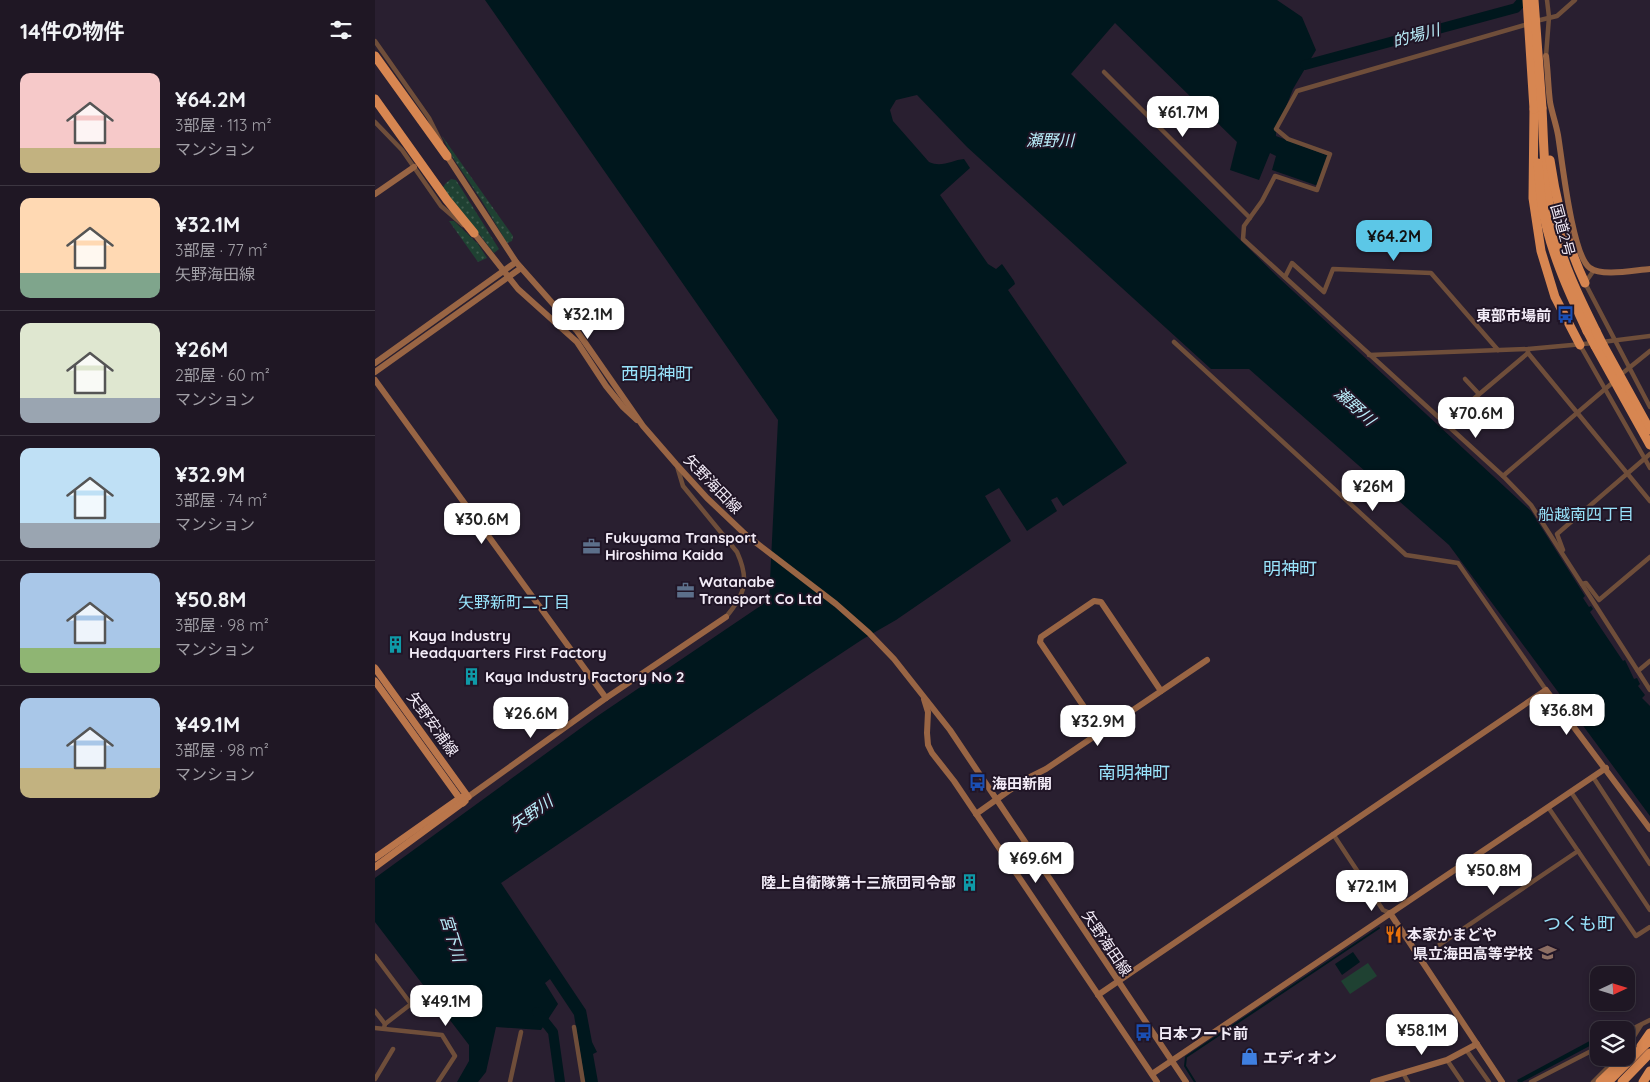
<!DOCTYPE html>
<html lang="ja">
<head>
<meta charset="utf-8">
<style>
	:root { --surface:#1f1724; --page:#27202c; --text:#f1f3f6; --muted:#a19fa6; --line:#3c3641; --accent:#5cc7e7 }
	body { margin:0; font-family:Quicksand,"Noto Sans JP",sans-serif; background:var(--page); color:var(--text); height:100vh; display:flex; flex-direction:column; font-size:19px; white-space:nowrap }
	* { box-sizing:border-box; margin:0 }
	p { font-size:16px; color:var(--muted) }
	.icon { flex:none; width:28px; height:28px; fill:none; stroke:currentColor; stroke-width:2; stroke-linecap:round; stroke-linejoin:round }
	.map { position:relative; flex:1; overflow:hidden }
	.panel { display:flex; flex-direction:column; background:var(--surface); width:375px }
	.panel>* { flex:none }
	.needle { width:32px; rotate:86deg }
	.controls { position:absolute; left:1215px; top:966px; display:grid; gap:10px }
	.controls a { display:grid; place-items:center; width:45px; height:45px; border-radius:10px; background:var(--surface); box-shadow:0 2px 8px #0003,0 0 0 1px var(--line); font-size:25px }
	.price { position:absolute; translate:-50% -42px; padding:0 11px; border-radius:10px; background:#fff; color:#222; font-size:16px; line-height:32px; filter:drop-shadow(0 1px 2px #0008) }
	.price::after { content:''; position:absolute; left:50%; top:30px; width:15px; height:11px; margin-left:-8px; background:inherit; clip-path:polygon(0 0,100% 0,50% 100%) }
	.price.active { background:var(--accent); color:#111 }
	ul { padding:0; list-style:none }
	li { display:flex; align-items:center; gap:15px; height:125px; padding:0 20px }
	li+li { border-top:1px solid var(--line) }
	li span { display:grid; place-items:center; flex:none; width:140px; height:100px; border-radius:10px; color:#555 }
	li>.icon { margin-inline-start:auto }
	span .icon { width:60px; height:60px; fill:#fffc; stroke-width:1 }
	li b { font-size:21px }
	h2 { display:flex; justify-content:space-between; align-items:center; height:60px; padding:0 20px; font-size:21px }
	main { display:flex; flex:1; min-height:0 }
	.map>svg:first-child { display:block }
	.grass { fill:url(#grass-dots) }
	.garden { fill:#1f4132 }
	.water { fill:#00171d }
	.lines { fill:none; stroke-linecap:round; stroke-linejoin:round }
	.stream { stroke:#00171d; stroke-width:2 }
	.river { stroke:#00171d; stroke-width:10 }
	.street { stroke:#6f4e3a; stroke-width:4.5 }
	.secondary { stroke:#996544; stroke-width:6 }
	.primary { stroke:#ba764b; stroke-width:7 }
	.highway { stroke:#d78651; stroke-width:9 }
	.highway-bridge { stroke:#d78651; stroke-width:9 }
	.labels { text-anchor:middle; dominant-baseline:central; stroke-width:4; stroke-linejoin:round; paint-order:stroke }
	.street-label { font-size:15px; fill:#f2ebf7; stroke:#201526 }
	.poi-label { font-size:15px; font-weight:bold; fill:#f2ebf7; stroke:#201526; text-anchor:start }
	.water-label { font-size:16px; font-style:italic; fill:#baeefa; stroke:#201526 }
	.neighbourhood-label { font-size:16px; fill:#98e2fa; stroke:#201526 }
	.quarter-label { font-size:18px; fill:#98e2fa; stroke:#201526 }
</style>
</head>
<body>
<main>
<section class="panel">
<h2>14件の物件<svg class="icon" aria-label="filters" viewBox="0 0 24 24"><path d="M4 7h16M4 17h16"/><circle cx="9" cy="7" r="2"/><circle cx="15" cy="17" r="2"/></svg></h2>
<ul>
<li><span style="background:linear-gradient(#f6c9c9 75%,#c2b280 0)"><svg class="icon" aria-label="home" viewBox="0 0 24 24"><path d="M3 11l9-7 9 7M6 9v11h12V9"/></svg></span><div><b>¥64.2M</b><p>3部屋 · 113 m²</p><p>マンション</p></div></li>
<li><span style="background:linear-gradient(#ffd9b3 75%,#7fa58c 0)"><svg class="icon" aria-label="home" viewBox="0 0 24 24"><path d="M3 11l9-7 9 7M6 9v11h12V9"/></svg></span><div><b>¥32.1M</b><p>3部屋 · 77 m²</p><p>矢野海田線</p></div></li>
<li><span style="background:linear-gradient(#dfe7d0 75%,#9aa5b1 0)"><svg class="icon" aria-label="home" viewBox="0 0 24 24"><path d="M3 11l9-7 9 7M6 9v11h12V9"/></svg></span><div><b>¥26M</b><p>2部屋 · 60 m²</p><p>マンション</p></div></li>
<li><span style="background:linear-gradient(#bfe0f5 75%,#9aa5b1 0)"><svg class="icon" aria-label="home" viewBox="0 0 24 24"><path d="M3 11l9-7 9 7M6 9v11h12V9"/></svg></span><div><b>¥32.9M</b><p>3部屋 · 74 m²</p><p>マンション</p></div></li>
<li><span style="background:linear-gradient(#a9c7e8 75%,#8fb573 0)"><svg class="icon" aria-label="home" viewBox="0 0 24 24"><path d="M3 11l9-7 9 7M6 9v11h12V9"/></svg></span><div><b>¥50.8M</b><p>3部屋 · 98 m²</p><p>マンション</p></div></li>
<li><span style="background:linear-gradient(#a9c7e8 70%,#c2b280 0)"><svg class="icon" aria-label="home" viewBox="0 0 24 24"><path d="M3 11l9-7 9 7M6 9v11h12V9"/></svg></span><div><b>¥49.1M</b><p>3部屋 · 98 m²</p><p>マンション</p></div></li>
</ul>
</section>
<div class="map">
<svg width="1275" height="1082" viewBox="0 0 1275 1082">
	<defs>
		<pattern id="grass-dots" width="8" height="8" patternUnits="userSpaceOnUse" patternTransform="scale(1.25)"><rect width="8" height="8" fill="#1f4132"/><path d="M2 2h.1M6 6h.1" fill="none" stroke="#405d50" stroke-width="1.8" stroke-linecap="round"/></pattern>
	</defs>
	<rect width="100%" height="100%" fill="#291f30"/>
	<g class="grass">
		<polygon points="67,136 138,236 137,241 132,243 107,201 78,158"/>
		<polygon points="76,179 81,180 124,249 119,253 68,188 70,184"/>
		<polygon points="74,221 79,221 103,244 112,258 103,262"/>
	</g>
	<polygon class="garden" points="993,963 1002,976 975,994 966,981"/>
	<g class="water">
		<path d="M110,0H902L927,17L941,50L918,89L901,133V136L954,156L943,186L897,170L901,156L895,153L884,180L855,170L862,142L740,23L696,74L904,278L1156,511L1210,596L1208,598L1214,607L1216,606L1218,609L1215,612L1248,661L1250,660L1259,679L1262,678L1265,684L1263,686L1270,695L1267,698L1275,706V816L1074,545L874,369H836L592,147L542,95L521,100L515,110L518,121L554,162C567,168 577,160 589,159L595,168L565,195L613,264L621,269L627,264L639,281L640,284L633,290L752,463L688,506L682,497L676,500L682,511L652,531L624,488L610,496L636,541L521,620L488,639L432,676L126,883L211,1010L217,1042L222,1052L218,1054L223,1082H210L199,1015L175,979L170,983L183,1004L166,1030L121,1027L111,1072L103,1082H82L94,1061V1045L0,922V878L221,717L394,600L403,420Z"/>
		<polygon points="978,952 985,962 967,975 960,964"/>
		<polygon points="1224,1036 1224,1041 1147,1082 1143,1082 1142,1080"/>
	</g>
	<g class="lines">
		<polyline class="stream" points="820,1082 810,1066 811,1057 1004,928"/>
		<g class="river">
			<polyline points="930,65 1141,8 1148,0"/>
			<polyline points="162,1012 178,1032 185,1082"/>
		</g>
		<g class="street">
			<polyline points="1161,21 1182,16 1200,0"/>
			<polyline points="1153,24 922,91 901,129 913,139 955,154 942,190 900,176 887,201 869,226 868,239 1128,476 1156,505 1275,690"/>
			<polyline points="0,41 54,118 66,142"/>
			<polyline points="1171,56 1174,17 1172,0"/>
			<polyline points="729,72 875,218"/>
			<polyline points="0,122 27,150 66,206 88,225"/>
			<polyline points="1219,270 1210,283 1275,407"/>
			<polyline points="910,277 917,263 949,292 958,269 1056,273 1123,350"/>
			<polyline points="799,342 1031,555 1083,563 1171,690"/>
			<polyline points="1227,342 1275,336"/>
			<polyline points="1205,345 1275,468"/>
			<polyline points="1153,349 1153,353 1275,501"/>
			<polyline points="994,355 1153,349 1219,343"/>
			<polyline points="1249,372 1275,351"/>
			<polyline points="1090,379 1104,394"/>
			<polyline points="1070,423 1153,353"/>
			<path d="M302,466L308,486L362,552C375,581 370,594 351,617"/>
			<polyline points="1128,476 1236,384"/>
			<polyline points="1188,550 1182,534 1275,454"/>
			<polyline points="1207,584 1211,583 1224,600 1275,557"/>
			<polyline points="1263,671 1275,661"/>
			<polyline points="1218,777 1275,864"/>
			<polyline points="1196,792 1275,910"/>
			<polyline points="1173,807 1261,936 1275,927"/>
			<polyline points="958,834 1008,910 1015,913"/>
			<polyline points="0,956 36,1004 10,1024 9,1028"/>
			<polyline points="1045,958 1203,851"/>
			<polyline points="0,1011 10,1024"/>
			<polyline points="199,1027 208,1082"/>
			<polyline points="0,1028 67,1035 80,1056 63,1082"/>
			<polyline points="1251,1032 1275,1020"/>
			<polyline points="1251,1049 1266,1025"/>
			<polyline points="1092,1051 1114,1082"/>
			<polyline points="1072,1060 1087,1082"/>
			<polyline points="1028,1073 1033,1082"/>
			<polyline points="0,1079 18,1049"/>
			<polyline points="135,1082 146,1032"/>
			<polyline points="1156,1082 1224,1047"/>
			<polyline points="1218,1082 1242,1058"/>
		</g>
		<g class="secondary">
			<path d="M1171,56C1173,71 1173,86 1175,102C1177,113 1181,124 1183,135C1187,159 1197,256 1215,268C1227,277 1260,270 1275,269"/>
			<polyline points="72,156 141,262 202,331 268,426 301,464 332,498 371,535 461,604 494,633 519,659 575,730 811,1082"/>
			<polyline points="0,194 39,167"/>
			<polyline points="99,233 143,289 202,342 231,386 248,407 262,420"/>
			<polyline points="0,363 141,262"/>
			<polyline points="0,372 146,268"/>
			<polyline points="0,380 231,698"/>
			<polyline points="549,699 553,712 552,733 553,745 557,753 579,781 782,1082"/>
			<polyline points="726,732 665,642 666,637 719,601 726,602 786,691"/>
			<polyline points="93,797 231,698 351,617"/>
			<polyline points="601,814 649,780 671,769 832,660"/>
			<polyline points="1015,913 1127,1082"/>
			<polyline points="723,995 1171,690 1275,829"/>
			<polyline points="777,1074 1231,768"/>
			<polyline points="998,1082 1072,1060 1102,1044"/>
		</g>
		<g class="primary">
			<polyline points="0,668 93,797"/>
			<polyline points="0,681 88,803"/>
			<polyline points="0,858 85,798 88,797"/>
			<polyline points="0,867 90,801"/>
		</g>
		<g class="highway">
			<polyline points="0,56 72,156"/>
			<polyline points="0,99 72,200 99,233"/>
			<path d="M1167,108C1169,147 1169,188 1179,227C1188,264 1204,297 1221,331"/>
			<polyline points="1159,109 1158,198 1166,251 1180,297 1205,345"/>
			<path d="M1175,160C1181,201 1192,245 1210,283"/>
			<path d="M1163,163C1164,177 1165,191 1167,205C1174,249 1193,291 1212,331"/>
			<polyline points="1228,345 1275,430"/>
			<polyline points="1220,346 1275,445"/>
			<polyline points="1266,1046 1275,1033"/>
			<polyline points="1225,1082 1250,1058"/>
			<polyline points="1268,1082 1275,1071"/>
		</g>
		<g class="highway-bridge">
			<polyline points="1152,0 1159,109"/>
			<polyline points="1159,0 1167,108"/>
			<polyline points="1212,331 1220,346"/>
			<polyline points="1221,331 1228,345"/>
			<polyline points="1233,1082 1275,1040"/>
			<polyline points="1247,1082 1275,1053"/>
		</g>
	</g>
	<defs>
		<symbol id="bus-bare" viewBox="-9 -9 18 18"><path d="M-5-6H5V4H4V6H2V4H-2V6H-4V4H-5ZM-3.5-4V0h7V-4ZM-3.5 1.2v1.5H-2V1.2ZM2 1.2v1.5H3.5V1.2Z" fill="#1a4fb4" stroke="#201526" stroke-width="2.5" paint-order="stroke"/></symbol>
		<symbol id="office-bare" viewBox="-9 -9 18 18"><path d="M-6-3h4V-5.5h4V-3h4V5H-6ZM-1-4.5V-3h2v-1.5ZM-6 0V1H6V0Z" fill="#5c6f8a" stroke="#201526" stroke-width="2.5" paint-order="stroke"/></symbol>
		<symbol id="building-bare" viewBox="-9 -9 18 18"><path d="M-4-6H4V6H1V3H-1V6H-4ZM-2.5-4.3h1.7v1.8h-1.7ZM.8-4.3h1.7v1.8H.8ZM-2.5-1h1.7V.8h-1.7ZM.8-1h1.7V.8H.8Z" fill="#0f9aa8" stroke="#201526" stroke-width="2.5" paint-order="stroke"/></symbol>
		<symbol id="restaurant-bare" viewBox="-9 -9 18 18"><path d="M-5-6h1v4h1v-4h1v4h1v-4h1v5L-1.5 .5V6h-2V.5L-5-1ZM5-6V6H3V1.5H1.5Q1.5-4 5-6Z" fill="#e8710a" stroke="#201526" stroke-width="2.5" paint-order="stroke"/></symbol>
		<symbol id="school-bare" viewBox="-9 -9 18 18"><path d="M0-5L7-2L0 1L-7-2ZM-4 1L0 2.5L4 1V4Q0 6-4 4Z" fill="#8d6e63" stroke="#201526" stroke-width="2.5" paint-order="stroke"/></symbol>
		<symbol id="shop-bare" viewBox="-9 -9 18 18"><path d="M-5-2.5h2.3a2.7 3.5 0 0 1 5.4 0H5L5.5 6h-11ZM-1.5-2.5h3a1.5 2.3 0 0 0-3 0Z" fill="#3f7fe0" stroke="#201526" stroke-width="2.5" paint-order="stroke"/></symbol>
	</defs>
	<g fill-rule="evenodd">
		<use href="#bus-bare" x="1178" y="302" width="25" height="25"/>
		<use href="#office-bare" x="204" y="534" width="25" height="25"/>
		<use href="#office-bare" x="298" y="578" width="25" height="25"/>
		<use href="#building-bare" x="8" y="632" width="25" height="25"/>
		<use href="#building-bare" x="84" y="664" width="25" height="25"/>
		<use href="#bus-bare" x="590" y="770" width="25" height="25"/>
		<use href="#building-bare" x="582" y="870" width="25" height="25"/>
		<use href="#restaurant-bare" x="1006" y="922" width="25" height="25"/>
		<use href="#school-bare" x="1160" y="940" width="25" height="25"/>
		<use href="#bus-bare" x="756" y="1020" width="25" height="25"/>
		<use href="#shop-bare" x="862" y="1044" width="25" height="25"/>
	</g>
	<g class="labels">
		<g class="street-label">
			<text transform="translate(1188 230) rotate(75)">国道2号</text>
			<text transform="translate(338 484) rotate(46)">矢野海田線</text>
			<text transform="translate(58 724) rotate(54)">矢野安浦線</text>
			<text transform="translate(732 943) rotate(56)">矢野海田線</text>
		</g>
		<g class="poi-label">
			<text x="1176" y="315" text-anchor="end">東部市場前</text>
			<text x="230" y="537">Fukuyama Transport<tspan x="230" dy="17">Hiroshima Kaida</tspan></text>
			<text x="324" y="581">Watanabe<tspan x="324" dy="17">Transport Co Ltd</tspan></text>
			<text x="34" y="635">Kaya Industry<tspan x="34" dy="17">Headquarters First Factory</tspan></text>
			<text x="110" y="676">Kaya Industry Factory No 2</text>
			<text x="617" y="783">海田新開</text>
			<text x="581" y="882" text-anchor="end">陸上自衛隊第十三旅団司令部</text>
			<text x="1032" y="934">本家かまどや</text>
			<text x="1158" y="953" text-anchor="end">県立海田高等学校</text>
			<text x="783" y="1033">日本フード前</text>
			<text x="888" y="1057">エディオン</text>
		</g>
		<g class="water-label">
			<text transform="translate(1041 35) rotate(-15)">的場川</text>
			<text x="675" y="140">瀬野川</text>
			<text transform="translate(980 406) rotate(42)">瀬野川</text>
			<text transform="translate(156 813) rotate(-35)">矢野川</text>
			<text transform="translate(78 938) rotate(73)">宮下川</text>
		</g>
		<g class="neighbourhood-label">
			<text x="1211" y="514">船越南四丁目</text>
			<text x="139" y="602">矢野新町二丁目</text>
		</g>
		<g class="quarter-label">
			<text x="282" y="373">西明神町</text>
			<text x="915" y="568">明神町</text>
			<text x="759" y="772">南明神町</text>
			<text x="1204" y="923">つくも町</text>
		</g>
	</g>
</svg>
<div class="controls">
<a><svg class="needle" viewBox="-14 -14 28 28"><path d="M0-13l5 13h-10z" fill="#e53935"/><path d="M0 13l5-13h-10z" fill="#a19fa6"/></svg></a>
<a><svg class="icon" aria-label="layers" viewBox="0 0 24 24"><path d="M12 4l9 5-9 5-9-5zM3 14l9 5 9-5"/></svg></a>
</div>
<b class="price" style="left:808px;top:138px">¥61.7M</b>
<b class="price active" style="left:1019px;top:262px">¥64.2M</b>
<b class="price" style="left:213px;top:340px">¥32.1M</b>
<b class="price" style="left:1101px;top:439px">¥70.6M</b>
<b class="price" style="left:998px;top:512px">¥26M</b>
<b class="price" style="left:107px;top:545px">¥30.6M</b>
<b class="price" style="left:1192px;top:736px">¥36.8M</b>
<b class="price" style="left:156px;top:739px">¥26.6M</b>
<b class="price" style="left:723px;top:747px">¥32.9M</b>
<b class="price" style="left:661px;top:884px">¥69.6M</b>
<b class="price" style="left:1119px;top:896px">¥50.8M</b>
<b class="price" style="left:997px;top:912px">¥72.1M</b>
<b class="price" style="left:71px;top:1027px">¥49.1M</b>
<b class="price" style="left:1047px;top:1056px">¥58.1M</b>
</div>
</main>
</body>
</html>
